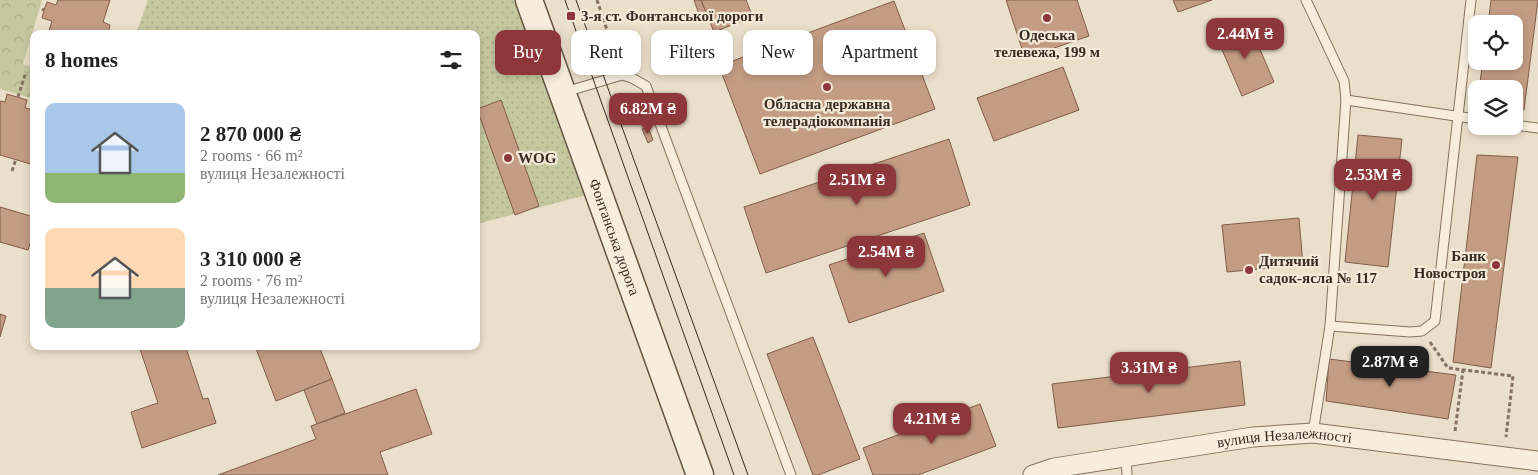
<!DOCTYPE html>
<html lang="en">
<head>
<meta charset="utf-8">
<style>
	:root { --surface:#fff; --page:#f2f2f2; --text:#222; --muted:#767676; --accent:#8e373b }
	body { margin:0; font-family:"Times New Roman",serif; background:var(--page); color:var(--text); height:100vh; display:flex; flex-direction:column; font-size:19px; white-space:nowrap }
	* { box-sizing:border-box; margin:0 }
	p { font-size:16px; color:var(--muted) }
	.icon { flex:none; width:28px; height:28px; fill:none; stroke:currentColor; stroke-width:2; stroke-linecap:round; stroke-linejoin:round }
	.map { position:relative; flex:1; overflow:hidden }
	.drawer { position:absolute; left:30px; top:30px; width:450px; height:320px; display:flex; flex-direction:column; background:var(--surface); border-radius:10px; box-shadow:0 2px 8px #0003 }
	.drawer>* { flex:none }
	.hud { position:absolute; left:495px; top:30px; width:475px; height:45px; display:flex; gap:10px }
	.controls { position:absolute; left:1468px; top:15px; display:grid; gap:10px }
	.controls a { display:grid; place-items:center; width:55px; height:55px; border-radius:10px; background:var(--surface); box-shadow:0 2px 8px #0003; font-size:25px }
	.price { position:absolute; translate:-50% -42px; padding:0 11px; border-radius:10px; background:var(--accent); color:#fff; font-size:16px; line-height:32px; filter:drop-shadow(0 1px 2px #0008) }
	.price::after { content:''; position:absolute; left:50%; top:30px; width:15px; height:11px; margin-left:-8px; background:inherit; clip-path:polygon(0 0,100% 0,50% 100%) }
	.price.selected { background:#222; color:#fff }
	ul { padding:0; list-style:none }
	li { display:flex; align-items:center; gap:15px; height:125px; padding:0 15px }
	li span { display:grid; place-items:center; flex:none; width:140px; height:100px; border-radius:10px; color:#555 }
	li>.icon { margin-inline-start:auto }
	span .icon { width:60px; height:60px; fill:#fffc; stroke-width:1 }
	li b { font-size:21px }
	h2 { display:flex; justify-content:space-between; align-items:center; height:60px; padding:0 15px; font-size:21px }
	.pill { padding:0 18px; border-radius:10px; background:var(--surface); box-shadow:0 2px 8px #0003; font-size:18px; line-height:45px }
	.pill.selected { background:var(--accent); color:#fff }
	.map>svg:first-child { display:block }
	.forest { fill:url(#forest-crowns) }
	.park { fill:url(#park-dots) }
	.building { fill:#c49c84; stroke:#825d49 }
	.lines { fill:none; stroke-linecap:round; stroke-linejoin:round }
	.lane-casing { stroke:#857260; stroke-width:11 }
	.street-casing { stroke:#857260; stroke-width:21 }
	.secondary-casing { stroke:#675443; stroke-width:29 }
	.path { stroke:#857260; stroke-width:3; stroke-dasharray:4 2.5; stroke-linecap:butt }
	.lane { stroke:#f6eddd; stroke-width:9 }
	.street { stroke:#f6eddd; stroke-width:19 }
	.secondary { stroke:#f6eddd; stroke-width:26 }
	.tram { stroke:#382c22; stroke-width:1 }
	.poi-dot { fill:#8e373b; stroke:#f3ead9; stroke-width:2 }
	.labels { text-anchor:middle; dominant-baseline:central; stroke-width:4.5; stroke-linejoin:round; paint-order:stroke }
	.poi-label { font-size:15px; font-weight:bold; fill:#382c22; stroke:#f3ead9; text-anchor:start }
	.street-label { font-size:15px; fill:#382c22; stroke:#f3ead9 }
</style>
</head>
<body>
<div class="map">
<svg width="1538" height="475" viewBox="0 0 1538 475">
	<defs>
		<pattern id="forest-crowns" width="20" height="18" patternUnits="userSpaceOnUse" patternTransform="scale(1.25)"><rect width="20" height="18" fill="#c5c89f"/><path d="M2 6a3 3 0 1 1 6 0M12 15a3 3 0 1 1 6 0" fill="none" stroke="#aaac89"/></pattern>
		<pattern id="park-dots" width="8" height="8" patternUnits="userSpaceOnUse" patternTransform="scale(1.25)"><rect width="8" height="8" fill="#c5c89f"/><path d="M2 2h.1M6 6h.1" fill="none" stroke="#aaac89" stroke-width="1.8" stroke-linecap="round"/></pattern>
	</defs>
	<rect width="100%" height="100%" fill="#eadfca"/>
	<polygon class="forest" points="0,0 42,0 23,64 34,68 34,99 0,89"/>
	<path class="park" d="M148,0H529L595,193C555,203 516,214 476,224V34H136Z"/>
	<g class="building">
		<polygon points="58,0 110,0 103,22 110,25 108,34 48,34 52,21 42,18 44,10 47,2 56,5"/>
		<polygon points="694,0 701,0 707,14 700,17"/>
		<polygon points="701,0 746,0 753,17 714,32"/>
		<polygon points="1006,0 1077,0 1089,36 1025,58"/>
		<polygon points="1173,0 1212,0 1178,12"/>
		<polygon points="1491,0 1538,0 1524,110 1514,108 1514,89 1479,89 1483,61 1514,61 1514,24 1488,24"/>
		<polygon points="894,1 935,109 760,174 719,66"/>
		<polygon points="1249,24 1274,82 1242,96 1217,38"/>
		<polygon points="1063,67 1079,110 994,141 977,98"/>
		<polygon points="7,94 27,100 25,108 34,110 34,165 0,155 0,101 5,102"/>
		<polygon points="501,100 539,206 515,215 477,109"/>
		<polygon points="648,127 653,140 648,143 642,129"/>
		<polygon points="1358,135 1402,139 1388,267 1345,262"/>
		<polygon points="949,139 970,205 766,273 744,207"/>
		<polygon points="1477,155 1518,157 1491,368 1453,362"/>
		<polygon points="0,207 34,217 34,232 28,250 0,242"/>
		<polygon points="1299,218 1303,265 1227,272 1222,225"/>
		<polygon points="924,233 944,291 849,323 829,265"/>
		<polygon points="0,314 6,316 0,337"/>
		<polygon points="813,337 860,459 818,475 813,475 767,354"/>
		<polygon points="139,346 192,346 186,348 203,399 208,398 216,423 142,448 131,412 158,403"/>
		<polygon points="255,346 319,346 332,379 276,401"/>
		<polygon points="1329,359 1456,375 1448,419 1326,401"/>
		<polygon points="1240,361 1245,405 1058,428 1052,384"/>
		<polygon points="332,379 345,413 317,424 304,390"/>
		<polygon points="416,389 432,434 380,452 388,475 218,475 316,439 311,426"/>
		<polygon points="980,404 996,446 918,475 873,475 863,448"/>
	</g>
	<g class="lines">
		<defs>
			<g id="lane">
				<polyline points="1306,0 1344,81 1346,100 1330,326 1313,433"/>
				<polyline points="565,92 622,75 632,78 646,86 791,475"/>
				<polyline points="1346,100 1476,119"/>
				<polyline points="1514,125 1538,128"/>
				<polyline points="1330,326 1410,332 1422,331 1435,321 1471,0"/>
				<polyline points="1126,457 1127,475"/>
			</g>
			<g id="street">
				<path id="s1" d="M1033,475L1054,468L1253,437L1313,433L1538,461"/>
			</g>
			<g id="secondary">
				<path id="s2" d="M529,0L700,475"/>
			</g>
		</defs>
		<use href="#lane" class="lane-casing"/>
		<use href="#street" class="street-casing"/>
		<use href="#secondary" class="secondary-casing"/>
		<g class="path">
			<polyline points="597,0 617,60"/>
			<polyline points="42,9 44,10"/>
			<polyline points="108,33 110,34"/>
			<polyline points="18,97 26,72"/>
			<polyline points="12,171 16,159"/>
			<polyline points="1430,342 1448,368 1513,376 1506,437"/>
			<polyline points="1455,431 1463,370"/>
		</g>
		<use href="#lane" class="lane"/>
		<use href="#street" class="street"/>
		<use href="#secondary" class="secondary"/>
		<g class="tram">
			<polyline points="565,0 734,475"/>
			<polyline points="576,0 748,475"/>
		</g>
	</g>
	<g class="poi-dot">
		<rect x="566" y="11" width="10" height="10" rx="2.5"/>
		<circle cx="1047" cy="18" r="5"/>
		<circle cx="827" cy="87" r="5"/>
		<circle cx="508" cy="158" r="5"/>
		<circle cx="1496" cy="265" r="5"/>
		<circle cx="1249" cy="270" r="5"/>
	</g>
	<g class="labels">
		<g class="poi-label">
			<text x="581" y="16">3-я ст. Фонтанської дороги</text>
			<text x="1047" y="35" text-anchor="middle">Одеська<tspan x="1047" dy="17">телевежа, 199 м</tspan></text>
			<text x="827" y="104" text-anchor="middle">Обласна державна<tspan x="827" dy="17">телерадіокомпанія</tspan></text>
			<text x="518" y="158">WOG</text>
			<text x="1486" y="256" text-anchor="end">Банк<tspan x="1486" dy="17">Новостроя</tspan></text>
			<text x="1259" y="261">Дитячий<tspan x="1259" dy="17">садок-ясла № 117</tspan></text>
		</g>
		<g class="street-label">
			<text stroke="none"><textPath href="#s2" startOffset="252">Фонтанська дорога</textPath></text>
			<text stroke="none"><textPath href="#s1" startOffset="255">вулиця Незалежності</textPath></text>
		</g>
	</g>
</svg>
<div class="controls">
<a><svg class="icon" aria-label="locate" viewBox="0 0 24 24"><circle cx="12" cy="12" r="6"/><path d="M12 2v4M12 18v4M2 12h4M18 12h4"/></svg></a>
<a><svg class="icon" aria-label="layers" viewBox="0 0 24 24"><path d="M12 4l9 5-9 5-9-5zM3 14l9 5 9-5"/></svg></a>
</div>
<b class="price" style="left:1245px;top:60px">2.44M ₴</b>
<b class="price" style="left:648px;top:135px">6.82M ₴</b>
<b class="price" style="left:1373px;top:201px">2.53M ₴</b>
<b class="price" style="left:857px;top:206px">2.51M ₴</b>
<b class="price" style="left:886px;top:278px">2.54M ₴</b>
<b class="price selected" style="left:1390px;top:388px">2.87M ₴</b>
<b class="price" style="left:1149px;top:394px">3.31M ₴</b>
<b class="price" style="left:932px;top:445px">4.21M ₴</b>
<div class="hud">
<a class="pill selected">Buy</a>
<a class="pill">Rent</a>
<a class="pill">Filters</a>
<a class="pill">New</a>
<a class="pill">Apartment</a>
</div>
<section class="drawer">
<h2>8 homes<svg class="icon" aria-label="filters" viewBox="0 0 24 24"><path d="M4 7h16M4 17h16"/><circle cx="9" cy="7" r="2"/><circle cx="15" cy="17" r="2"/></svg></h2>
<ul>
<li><span style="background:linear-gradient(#a9c7e8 70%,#8fb573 0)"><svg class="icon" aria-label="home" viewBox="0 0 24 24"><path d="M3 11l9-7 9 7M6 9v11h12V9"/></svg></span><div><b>2 870 000 ₴</b><p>2 rooms · 66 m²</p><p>вулиця Незалежності</p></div></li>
<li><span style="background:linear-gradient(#ffd9b3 60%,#7fa58c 0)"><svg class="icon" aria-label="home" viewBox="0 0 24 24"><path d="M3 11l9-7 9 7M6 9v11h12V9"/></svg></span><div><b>3 310 000 ₴</b><p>2 rooms · 76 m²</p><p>вулиця Незалежності</p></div></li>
</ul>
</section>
</div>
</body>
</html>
